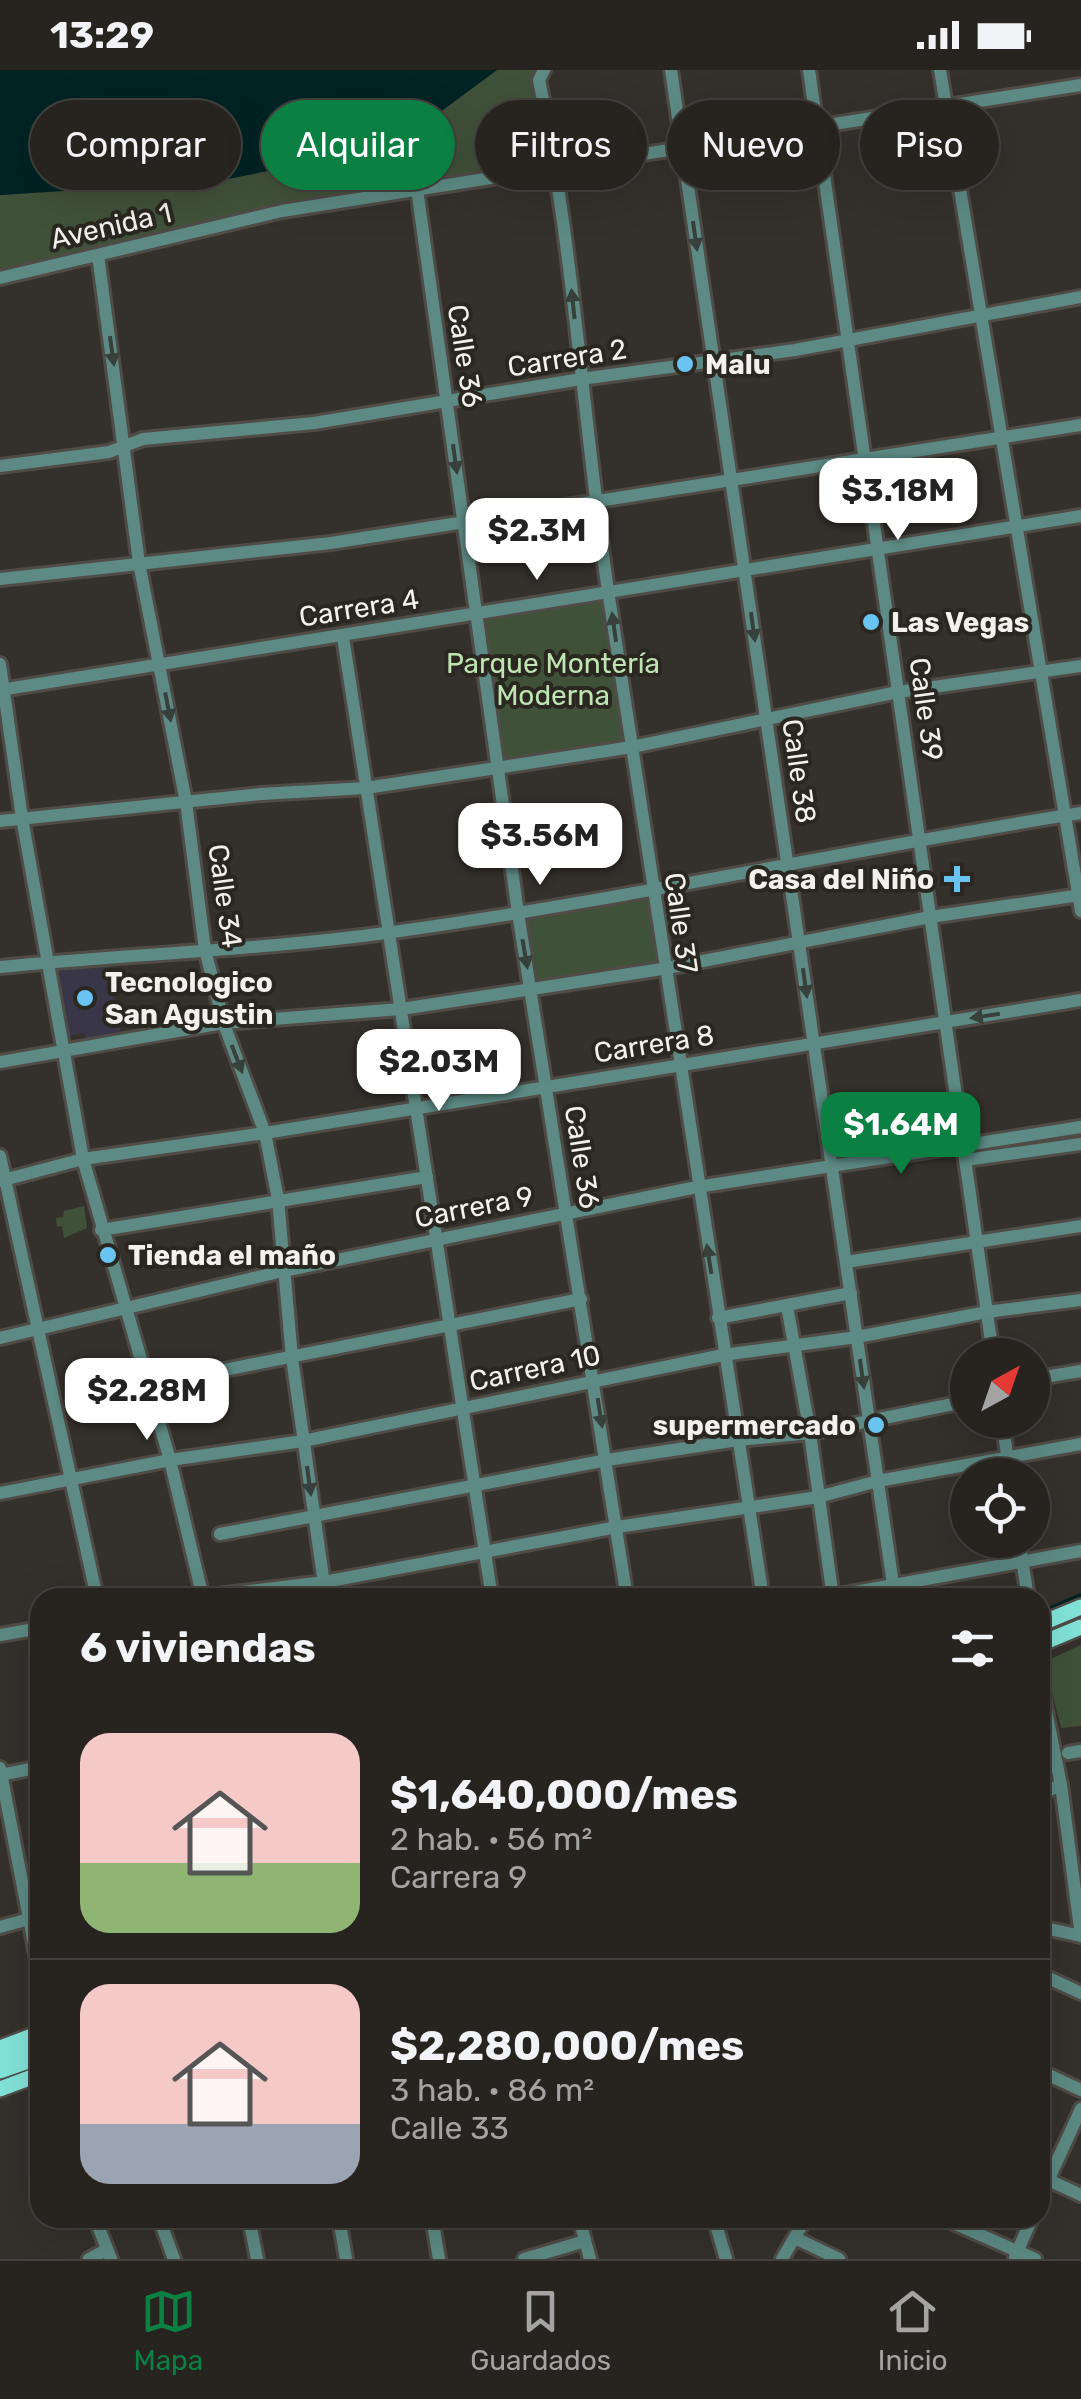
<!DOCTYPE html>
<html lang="es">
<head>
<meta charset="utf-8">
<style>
	:root { --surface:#272420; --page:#2f2c29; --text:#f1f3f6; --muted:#a4a4a5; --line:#43413e; --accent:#0b8043 }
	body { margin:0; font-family:Rubik,sans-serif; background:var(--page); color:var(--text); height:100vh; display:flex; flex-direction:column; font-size:38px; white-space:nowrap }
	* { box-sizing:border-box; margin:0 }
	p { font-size:32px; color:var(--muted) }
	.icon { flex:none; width:55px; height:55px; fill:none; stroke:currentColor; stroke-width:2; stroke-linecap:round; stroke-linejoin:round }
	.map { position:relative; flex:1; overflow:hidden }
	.side { position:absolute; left:30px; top:1518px; width:1020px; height:640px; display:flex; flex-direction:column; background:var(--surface); border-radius:30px; box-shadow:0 10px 40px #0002,0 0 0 2px var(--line) }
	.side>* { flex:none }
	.hud { position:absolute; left:30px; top:30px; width:1022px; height:90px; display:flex; gap:20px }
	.needle { width:65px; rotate:40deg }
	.fabs { position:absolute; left:950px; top:1268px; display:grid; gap:20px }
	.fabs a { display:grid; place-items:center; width:100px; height:100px; border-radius:50%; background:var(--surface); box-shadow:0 10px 40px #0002,0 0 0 2px var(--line); font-size:50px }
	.price { position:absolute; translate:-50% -85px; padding:0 22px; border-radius:20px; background:#fff; color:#222; font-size:32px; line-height:65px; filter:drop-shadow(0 2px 5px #0008) }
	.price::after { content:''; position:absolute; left:50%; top:60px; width:30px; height:22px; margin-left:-15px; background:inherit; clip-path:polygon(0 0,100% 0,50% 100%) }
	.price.current { background:var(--accent); color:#fff }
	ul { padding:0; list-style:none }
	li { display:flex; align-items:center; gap:30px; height:250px; padding:0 50px }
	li+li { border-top:2px solid var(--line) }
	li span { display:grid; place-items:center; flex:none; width:280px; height:200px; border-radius:30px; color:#555 }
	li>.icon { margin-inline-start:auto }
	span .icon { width:120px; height:120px; fill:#fffc; stroke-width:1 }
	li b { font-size:42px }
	h2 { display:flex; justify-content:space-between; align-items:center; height:120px; padding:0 50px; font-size:42px }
	.chip { padding:0 35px; border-radius:45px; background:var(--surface); box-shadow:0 10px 40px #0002,0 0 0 2px var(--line); font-size:35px; line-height:90px }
	.chip.current { background:var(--accent); color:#fff }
	.status { display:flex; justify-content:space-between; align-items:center; height:70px; padding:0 50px; background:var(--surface); direction:ltr }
	.status svg { height:28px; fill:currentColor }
	.menu { display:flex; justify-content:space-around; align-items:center; height:140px; border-top:2px solid var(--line); background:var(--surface); font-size:28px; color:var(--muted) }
	.menu a { display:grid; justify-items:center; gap:5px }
	.menu .current { color:var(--accent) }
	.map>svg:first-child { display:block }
	.education { fill:#383647 }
	.green { fill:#40513a }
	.water { fill:#002324 }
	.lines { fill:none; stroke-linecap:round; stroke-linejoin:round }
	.canal { stroke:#002324; stroke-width:10 }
	.minor-casing { stroke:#4f4b46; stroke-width:18 }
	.major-casing { stroke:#4f4b46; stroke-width:20 }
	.minor { stroke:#5d8a84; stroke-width:12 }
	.major { stroke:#82e3d8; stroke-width:15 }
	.oneway { fill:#37403a }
	.poi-dot { fill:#69c4f1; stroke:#2a2721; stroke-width:4 }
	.labels { text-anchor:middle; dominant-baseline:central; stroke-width:8; stroke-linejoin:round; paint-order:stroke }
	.street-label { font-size:28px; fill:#f3f1ed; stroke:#2a2721 }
	.poi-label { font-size:28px; font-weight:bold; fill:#f3f1ed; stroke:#2a2721; text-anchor:start }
	.park-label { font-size:28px; fill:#bde4b1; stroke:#2a2721 }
</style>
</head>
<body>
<div class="status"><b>13:29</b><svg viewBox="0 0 49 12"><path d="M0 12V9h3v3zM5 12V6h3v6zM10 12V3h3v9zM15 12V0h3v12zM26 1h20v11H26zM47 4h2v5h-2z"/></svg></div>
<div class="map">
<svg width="1081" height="2189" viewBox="0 0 1081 2189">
	<rect width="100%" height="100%" fill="#34302b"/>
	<polygon class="education" points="108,888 122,970 87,976 84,963 62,968 50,892"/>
	<g class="green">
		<polygon points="497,0 541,0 555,98 399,113 0,207 0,125 146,115 428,51"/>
		<polygon points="605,529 626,672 500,694 481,547"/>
		<polygon points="648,822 660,896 535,916 522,842"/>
		<polygon points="84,1136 87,1158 64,1168 62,1156 57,1157 56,1148 63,1147 64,1141"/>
		<polygon points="1081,1575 1081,1656 1061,1658 1044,1592"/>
	</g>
	<polygon class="water" points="0,0 497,0 428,51 323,90 218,111 0,125"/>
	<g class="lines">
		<polyline class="canal" points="1040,1546 1081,1528"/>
		<defs>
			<g id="minor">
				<path d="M544,0L539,10C573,176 583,346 607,514C656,852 708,1190 763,1528"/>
				<polyline points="671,0 895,1528"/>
				<polyline points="809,0 993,1285"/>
				<polyline points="940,0 1081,841"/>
				<polyline points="417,119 518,843 627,1528"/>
				<polyline points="98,185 139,493 186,732 205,880 225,957 265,1063 278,1129 292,1288 326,1528"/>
				<polyline points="0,208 282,141 1081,15"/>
				<polyline points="0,396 109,382 143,369 314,353 581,309 795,280 1081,227"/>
				<polyline points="0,509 331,473 1081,355"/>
				<polyline points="343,567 492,1528"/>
				<polyline points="0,594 22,748 83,1089 170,1390 203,1528"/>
				<polyline points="0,620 1081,446"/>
				<polyline points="0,751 261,724 366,718 632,677 898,622 1081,596"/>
				<path d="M0,897C131,884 263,880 393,862C624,830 851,779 1081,743"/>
				<polyline points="0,992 223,953 401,939 532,919 662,899 930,847 1081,825"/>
				<polyline points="0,1086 97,1528"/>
				<polyline points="965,1090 1081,1074"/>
				<polyline points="0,1111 83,1089 265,1063 1081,930"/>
				<polyline points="101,1160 427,1107"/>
				<polyline points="846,1192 1081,1156"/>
				<polyline points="787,1236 810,1363 833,1528"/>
				<polyline points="718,1248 851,1223"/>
				<polyline points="0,1268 283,1201 697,1117 1081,1057"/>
				<polyline points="1032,1309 1081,1301"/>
				<polyline points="149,1315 581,1229"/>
				<polyline points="1002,1350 1010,1405"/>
				<polyline points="0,1423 170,1390 303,1371 723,1285 857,1267 987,1242 1081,1230"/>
				<polyline points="220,1464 607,1390 738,1370 810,1363 968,1331"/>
				<polyline points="1019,1470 1028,1528"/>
				<polyline points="192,1528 324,1512 617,1457 818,1427 878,1411 1081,1374"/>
				<polyline points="822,1528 1081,1481"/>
				<polyline points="0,1565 40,1558"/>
				<polyline points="1040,1611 1061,1715 1081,1866"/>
				<polyline points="1068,1683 1081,1681"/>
				<polyline points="0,1698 40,1905"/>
				<polyline points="0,1705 40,1697"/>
				<polyline points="1040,1724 1061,1715"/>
				<polyline points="0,1857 40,1846"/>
				<polyline points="1040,1857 1081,1866"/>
				<polyline points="1040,1904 1081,1923"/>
				<polyline points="1040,2001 1081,2020"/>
				<polyline points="1042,2107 1081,2125"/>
				<polyline points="1040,2128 1081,2039"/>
				<polyline points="95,2148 111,2189"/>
				<polyline points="159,2148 174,2189"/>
				<polyline points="249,2148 257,2189"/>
				<polyline points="339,2148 346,2189"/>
				<polyline points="432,2148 439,2189"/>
				<polyline points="579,2148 590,2189"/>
				<polyline points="714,2148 726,2189"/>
				<polyline points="942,2148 1035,2189"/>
				<polyline points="795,2168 839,2189"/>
				<polyline points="1015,2187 1032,2148"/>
				<polyline points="89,2189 106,2180"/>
				<polyline points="524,2189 585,2171"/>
				<polyline points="782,2189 806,2148"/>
			</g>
			<g id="major">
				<polyline points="1040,1554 1081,1537"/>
				<polyline points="1040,1574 1081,1557"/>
				<polyline points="0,1978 40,1963"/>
				<polyline points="0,1990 40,1975"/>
				<polyline points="0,2001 40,1987"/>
				<polyline points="0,2019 40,2004"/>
			</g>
		</defs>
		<use href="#minor" class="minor-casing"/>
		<use href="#major" class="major-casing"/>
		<use href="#minor" class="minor"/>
		<use href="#major" class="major"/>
	</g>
	<defs><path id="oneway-solid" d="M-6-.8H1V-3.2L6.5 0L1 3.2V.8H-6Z" transform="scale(2.5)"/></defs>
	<g class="oneway">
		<use href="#oneway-solid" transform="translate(695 166) rotate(82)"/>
		<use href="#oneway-solid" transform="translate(573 234) rotate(-96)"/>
		<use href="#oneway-solid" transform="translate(112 281) rotate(82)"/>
		<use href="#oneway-solid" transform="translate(455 389) rotate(82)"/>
		<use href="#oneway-solid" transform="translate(614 557) rotate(-98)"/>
		<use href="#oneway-solid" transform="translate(753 557) rotate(82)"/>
		<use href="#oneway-solid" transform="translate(168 637) rotate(79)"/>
		<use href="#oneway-solid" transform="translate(525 884) rotate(80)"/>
		<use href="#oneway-solid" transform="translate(805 913) rotate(82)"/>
		<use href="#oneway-solid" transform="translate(985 946) rotate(171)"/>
		<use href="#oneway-solid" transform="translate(237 989) rotate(69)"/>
		<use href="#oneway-solid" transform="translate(709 1189) rotate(-99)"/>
		<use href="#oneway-solid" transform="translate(862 1304) rotate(82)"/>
		<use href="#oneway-solid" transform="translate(600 1343) rotate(81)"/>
		<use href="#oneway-solid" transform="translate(309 1411) rotate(82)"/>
	</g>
	<g class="poi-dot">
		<circle cx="685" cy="294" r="10"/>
		<circle cx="871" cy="552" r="10"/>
		<path d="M952 794h10v10h10v10h-10v10h-10v-10h-10v-10h10z"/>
		<circle cx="85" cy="928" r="10"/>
		<circle cx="108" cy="1185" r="10"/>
		<circle cx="876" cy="1355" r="10"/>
	</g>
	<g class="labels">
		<g class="street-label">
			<text transform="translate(111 156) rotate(-13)">Avenida 1</text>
			<text transform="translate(465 286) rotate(81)">Calle 36</text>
			<text transform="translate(567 288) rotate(-9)">Carrera 2</text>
			<text transform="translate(359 538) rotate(-9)">Carrera 4</text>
			<text transform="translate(926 639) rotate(82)">Calle 39</text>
			<text transform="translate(799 701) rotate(82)">Calle 38</text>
			<text transform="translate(225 826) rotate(82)">Calle 34</text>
			<text transform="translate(681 853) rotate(82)">Calle 37</text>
			<text transform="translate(654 974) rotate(-9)">Carrera 8</text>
			<text transform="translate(582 1087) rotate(81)">Calle 36</text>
			<text transform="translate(474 1137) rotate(-11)">Carrera 9</text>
			<text transform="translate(535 1298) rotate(-12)">Carrera 10</text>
		</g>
		<g class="poi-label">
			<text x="705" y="294">Malu</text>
			<text x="891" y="552">Las Vegas</text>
			<text x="934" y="809" text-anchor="end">Casa del Niño</text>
			<text x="105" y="912">Tecnologico<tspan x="105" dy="32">San Agustin</tspan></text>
			<text x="128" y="1185">Tienda el maño</text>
			<text x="856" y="1355" text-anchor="end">supermercado</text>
		</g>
		<g class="park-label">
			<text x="553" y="593">Parque Montería<tspan x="553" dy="32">Moderna</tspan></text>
		</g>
	</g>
</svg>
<div class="fabs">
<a><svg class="needle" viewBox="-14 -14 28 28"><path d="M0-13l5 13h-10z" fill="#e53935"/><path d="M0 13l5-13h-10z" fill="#a4a4a5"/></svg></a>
<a><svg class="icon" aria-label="locate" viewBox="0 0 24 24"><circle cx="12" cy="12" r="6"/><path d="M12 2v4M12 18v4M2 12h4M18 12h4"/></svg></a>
</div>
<b class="price" style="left:898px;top:473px">$3.18M</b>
<b class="price" style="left:537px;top:513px">$2.3M</b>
<b class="price" style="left:540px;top:818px">$3.56M</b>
<b class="price" style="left:439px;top:1044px">$2.03M</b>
<b class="price current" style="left:901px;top:1107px">$1.64M</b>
<b class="price" style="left:147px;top:1373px">$2.28M</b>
<div class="hud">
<a class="chip">Comprar</a>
<a class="chip current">Alquilar</a>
<a class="chip">Filtros</a>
<a class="chip">Nuevo</a>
<a class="chip">Piso</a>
</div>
<section class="side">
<h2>6 viviendas<svg class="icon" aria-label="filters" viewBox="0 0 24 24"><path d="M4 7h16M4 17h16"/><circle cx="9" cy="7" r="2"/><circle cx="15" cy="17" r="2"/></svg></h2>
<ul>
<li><span style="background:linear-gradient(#f6c9c9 65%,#8fb573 0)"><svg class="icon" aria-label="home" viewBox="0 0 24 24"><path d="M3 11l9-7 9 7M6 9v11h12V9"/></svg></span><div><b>$1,640,000/mes</b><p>2 hab. · 56 m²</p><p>Carrera 9</p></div></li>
<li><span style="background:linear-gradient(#f6c9c9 70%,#9aa5b1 0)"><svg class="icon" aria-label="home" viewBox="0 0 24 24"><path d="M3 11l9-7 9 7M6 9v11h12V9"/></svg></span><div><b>$2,280,000/mes</b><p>3 hab. · 86 m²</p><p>Calle 33</p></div></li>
</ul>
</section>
</div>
<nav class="menu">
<a class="current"><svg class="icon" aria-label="map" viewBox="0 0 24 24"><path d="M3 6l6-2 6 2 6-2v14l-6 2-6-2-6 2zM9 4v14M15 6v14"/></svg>Mapa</a>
<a><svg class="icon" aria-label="saved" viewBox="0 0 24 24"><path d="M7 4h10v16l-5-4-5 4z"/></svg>Guardados</a>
<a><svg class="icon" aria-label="home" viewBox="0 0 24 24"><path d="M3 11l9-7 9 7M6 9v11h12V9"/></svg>Inicio</a>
</nav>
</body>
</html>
